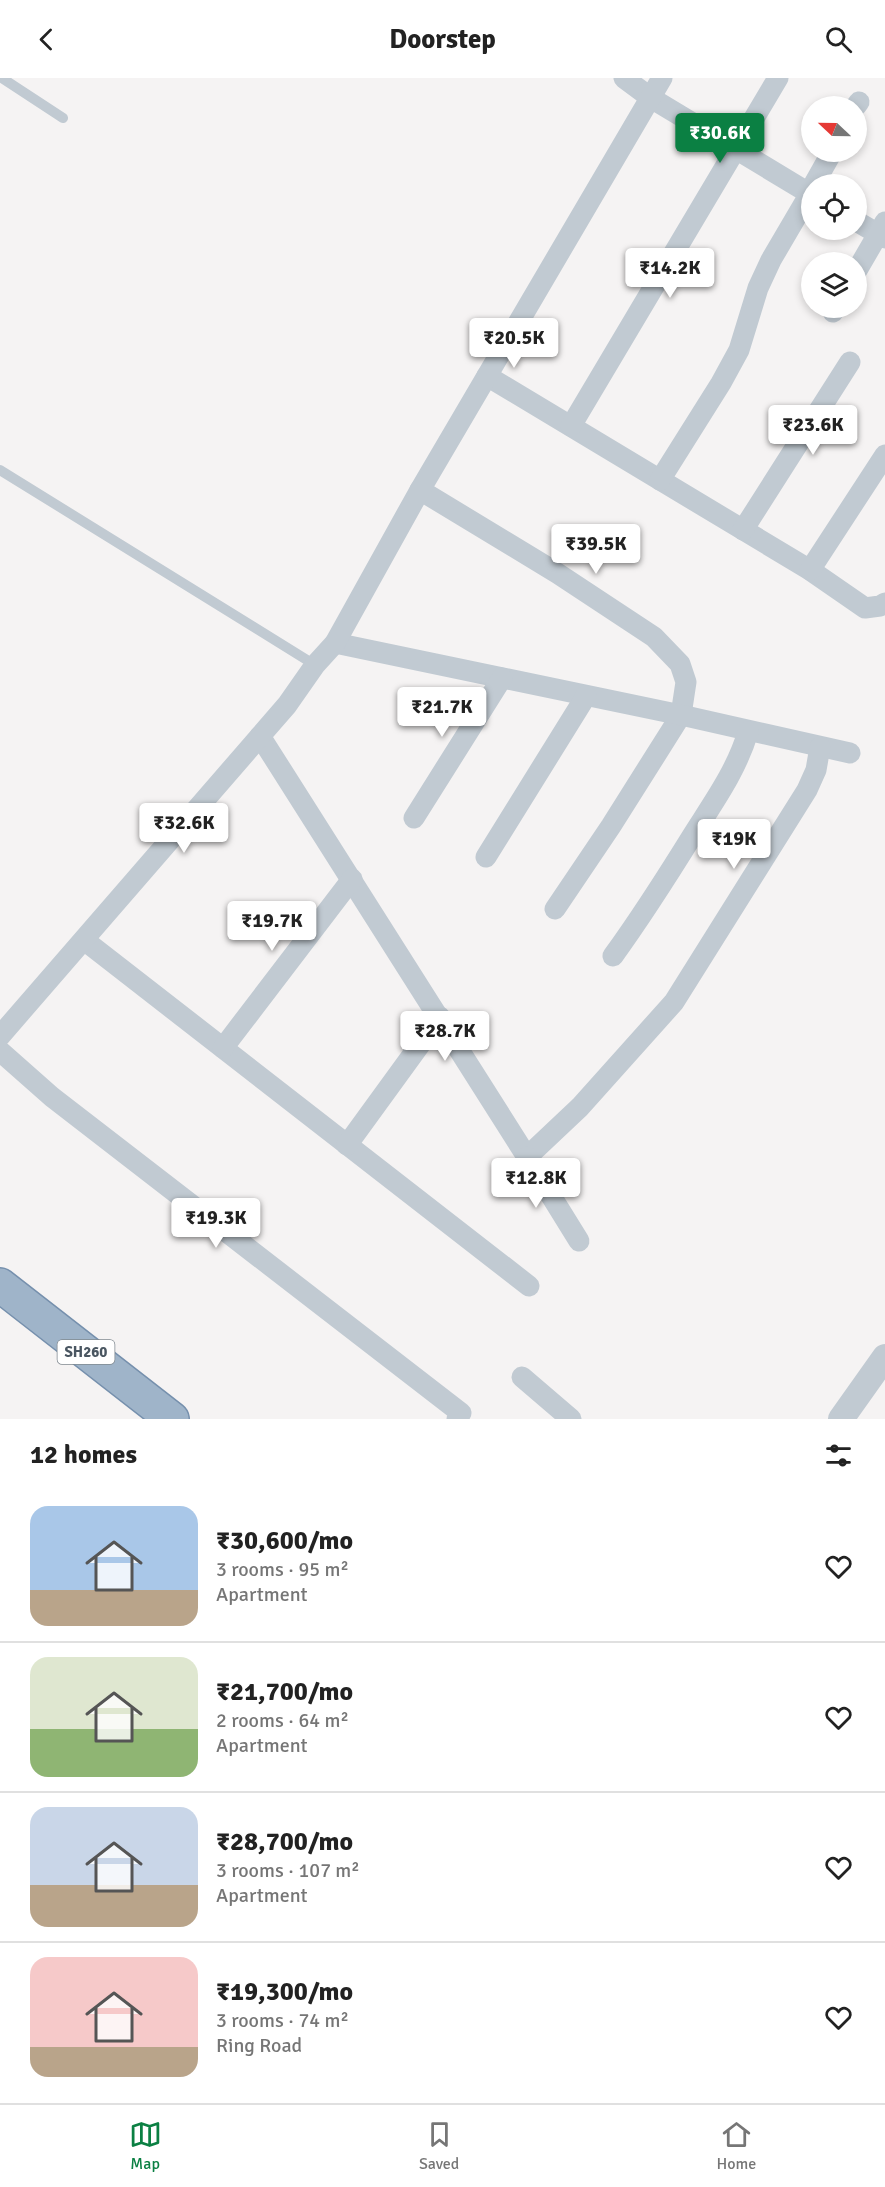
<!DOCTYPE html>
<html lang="en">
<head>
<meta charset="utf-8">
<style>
	:root { --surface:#fff; --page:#f6f6f6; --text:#222; --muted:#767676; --line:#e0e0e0; --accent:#0b8043 }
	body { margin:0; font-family:Signika,sans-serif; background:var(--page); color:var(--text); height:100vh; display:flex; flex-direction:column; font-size:22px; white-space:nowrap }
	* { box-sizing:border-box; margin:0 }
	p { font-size:20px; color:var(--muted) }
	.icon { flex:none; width:33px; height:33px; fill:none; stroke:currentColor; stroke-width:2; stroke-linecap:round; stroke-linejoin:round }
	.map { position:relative; height:1341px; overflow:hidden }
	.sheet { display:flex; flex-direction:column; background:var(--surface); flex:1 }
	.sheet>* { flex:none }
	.needle { width:39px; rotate:292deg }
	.tools { position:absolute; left:801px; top:18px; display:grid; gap:12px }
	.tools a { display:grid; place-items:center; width:66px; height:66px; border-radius:50%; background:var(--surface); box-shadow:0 3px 9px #0003; font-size:30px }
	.price { position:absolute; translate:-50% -51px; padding:0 14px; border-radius:6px; background:#fff; color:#222; font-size:20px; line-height:39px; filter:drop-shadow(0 2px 3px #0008) }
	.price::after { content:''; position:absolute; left:50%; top:36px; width:18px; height:14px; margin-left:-9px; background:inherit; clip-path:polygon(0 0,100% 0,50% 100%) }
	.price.current { background:var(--accent); color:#fff }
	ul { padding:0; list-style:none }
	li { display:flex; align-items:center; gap:18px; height:150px; padding:0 30px }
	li+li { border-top:2px solid var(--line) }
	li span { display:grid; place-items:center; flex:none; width:168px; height:120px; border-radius:18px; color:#555 }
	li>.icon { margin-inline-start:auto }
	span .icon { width:72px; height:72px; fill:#fffc; stroke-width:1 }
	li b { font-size:26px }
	h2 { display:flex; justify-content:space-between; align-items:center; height:72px; padding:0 30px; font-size:26px }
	header { display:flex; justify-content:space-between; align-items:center; height:78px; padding:0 30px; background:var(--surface); font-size:27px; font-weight:800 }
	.dock { display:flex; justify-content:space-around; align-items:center; height:84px; border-top:2px solid var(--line); background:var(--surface); font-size:16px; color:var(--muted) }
	.dock a { display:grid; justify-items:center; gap:3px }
	.dock .current { color:var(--accent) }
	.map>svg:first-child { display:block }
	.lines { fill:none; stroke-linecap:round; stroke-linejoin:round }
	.trunk-casing { stroke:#7690ad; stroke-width:36 }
	.service { stroke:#c1cad2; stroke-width:10 }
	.minor { stroke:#c1cad2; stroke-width:21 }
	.tertiary { stroke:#c1cad2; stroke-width:26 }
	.trunk { stroke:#9fb4c9; stroke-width:33 }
	.labels { text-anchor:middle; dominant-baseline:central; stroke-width:6; stroke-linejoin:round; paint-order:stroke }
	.shield { fill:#fff; stroke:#808990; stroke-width:1.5 }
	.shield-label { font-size:15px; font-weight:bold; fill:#4a5661 }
</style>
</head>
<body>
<header><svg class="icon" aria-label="back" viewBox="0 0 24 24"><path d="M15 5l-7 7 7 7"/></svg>Doorstep<svg class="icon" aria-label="search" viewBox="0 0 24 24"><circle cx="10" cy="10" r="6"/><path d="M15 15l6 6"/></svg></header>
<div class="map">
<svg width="885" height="1341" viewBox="0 0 885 1341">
	<rect width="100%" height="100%" fill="#f5f3f3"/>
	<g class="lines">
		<defs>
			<polyline id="trunk" points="0,1207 172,1341"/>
		</defs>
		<use href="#trunk" class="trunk-casing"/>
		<g class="service">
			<polyline points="2,0 63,40"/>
			<polyline points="0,392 315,587"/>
		</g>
		<g class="minor">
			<polyline points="624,0 651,20 812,117"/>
			<polyline points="856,28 859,24"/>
			<polyline points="814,106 832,74"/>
			<polyline points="856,143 885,160"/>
			<polyline points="856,194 885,144"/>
			<polyline points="833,234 835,230"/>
			<polyline points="487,298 810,492 865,530 880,528 885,525"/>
			<polyline points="571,348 778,0"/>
			<polyline points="660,402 721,305 739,272 758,210 771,182 812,112"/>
			<polyline points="420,412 557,495 654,559 680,586 686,604 681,637 611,748 555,831"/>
			<polyline points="743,452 850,284"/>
			<polyline points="810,492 885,377"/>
			<polyline points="335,565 681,637 850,675"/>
			<polyline points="260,658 527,1079 580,1029 674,924 807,712 816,692 820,669"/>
			<polyline points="414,740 502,600"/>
			<polyline points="486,779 586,618"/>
			<polyline points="84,862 529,1208"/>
			<path d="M613,878C642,838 668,797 694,755C715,722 737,691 748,654"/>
			<polyline points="0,958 287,627 315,587 335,565 420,412 662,0"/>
			<polyline points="223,970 352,801"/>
			<polyline points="0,973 52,1019 461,1335 457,1341"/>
			<polyline points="347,1067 440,939"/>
			<polyline points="527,1079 579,1163"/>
			<polyline points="522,1299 571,1341"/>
		</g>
		<polyline class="tertiary" points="841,1341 885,1279"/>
		<use href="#trunk" class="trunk"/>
	</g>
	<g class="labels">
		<rect class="shield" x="57.5" y="1262" width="57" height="24" rx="4.5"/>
		<g class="shield-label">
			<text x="86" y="1274">SH260</text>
		</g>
	</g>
</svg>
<div class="tools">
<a><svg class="needle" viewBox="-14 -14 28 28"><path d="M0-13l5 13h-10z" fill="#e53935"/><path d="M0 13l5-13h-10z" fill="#767676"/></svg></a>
<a><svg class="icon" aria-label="locate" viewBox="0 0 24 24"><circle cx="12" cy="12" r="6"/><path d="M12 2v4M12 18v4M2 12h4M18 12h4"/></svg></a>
<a><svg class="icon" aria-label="layers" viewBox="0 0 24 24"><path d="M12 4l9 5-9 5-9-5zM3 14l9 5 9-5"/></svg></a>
</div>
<b class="price current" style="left:720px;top:86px">₹30.6K</b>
<b class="price" style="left:670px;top:221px">₹14.2K</b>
<b class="price" style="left:514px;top:291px">₹20.5K</b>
<b class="price" style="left:813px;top:378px">₹23.6K</b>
<b class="price" style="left:596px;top:497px">₹39.5K</b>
<b class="price" style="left:442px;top:660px">₹21.7K</b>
<b class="price" style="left:184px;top:776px">₹32.6K</b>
<b class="price" style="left:734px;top:792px">₹19K</b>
<b class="price" style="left:272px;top:874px">₹19.7K</b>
<b class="price" style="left:445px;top:984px">₹28.7K</b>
<b class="price" style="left:536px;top:1131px">₹12.8K</b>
<b class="price" style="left:216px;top:1171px">₹19.3K</b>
</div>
<section class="sheet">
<h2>12 homes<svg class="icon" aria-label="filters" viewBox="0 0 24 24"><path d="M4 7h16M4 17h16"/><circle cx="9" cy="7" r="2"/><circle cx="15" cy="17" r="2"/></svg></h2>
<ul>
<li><span style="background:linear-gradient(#a9c7e8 70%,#b9a48a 0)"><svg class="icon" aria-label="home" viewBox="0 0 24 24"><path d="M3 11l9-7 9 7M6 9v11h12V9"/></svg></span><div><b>₹30,600/mo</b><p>3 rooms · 95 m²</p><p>Apartment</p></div><svg class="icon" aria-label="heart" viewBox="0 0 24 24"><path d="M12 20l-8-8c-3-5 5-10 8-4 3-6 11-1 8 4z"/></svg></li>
<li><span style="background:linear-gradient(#dfe7d0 60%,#8fb573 0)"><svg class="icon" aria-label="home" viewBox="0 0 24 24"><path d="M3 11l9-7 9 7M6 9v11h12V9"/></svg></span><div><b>₹21,700/mo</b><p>2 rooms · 64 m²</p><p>Apartment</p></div><svg class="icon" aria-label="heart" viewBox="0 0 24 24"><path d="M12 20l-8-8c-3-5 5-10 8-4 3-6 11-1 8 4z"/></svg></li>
<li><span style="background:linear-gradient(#c9d6e8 65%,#b9a48a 0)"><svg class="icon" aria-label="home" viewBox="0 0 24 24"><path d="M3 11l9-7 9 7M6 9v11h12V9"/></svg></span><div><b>₹28,700/mo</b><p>3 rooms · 107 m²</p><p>Apartment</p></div><svg class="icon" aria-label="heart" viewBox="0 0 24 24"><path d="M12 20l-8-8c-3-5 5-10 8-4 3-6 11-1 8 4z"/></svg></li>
<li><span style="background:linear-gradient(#f6c9c9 75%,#b9a48a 0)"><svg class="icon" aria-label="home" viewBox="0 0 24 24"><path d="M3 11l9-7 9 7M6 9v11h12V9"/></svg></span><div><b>₹19,300/mo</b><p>3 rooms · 74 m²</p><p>Ring Road</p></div><svg class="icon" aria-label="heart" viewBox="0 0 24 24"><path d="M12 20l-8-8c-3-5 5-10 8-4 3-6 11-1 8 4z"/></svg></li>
</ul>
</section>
<nav class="dock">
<a class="current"><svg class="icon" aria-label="map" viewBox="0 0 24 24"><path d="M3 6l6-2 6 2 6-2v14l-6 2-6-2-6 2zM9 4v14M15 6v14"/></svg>Map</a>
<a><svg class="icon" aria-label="saved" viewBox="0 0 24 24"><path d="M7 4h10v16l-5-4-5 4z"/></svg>Saved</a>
<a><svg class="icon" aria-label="home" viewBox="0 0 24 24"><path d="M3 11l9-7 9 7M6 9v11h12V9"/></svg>Home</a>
</nav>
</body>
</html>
